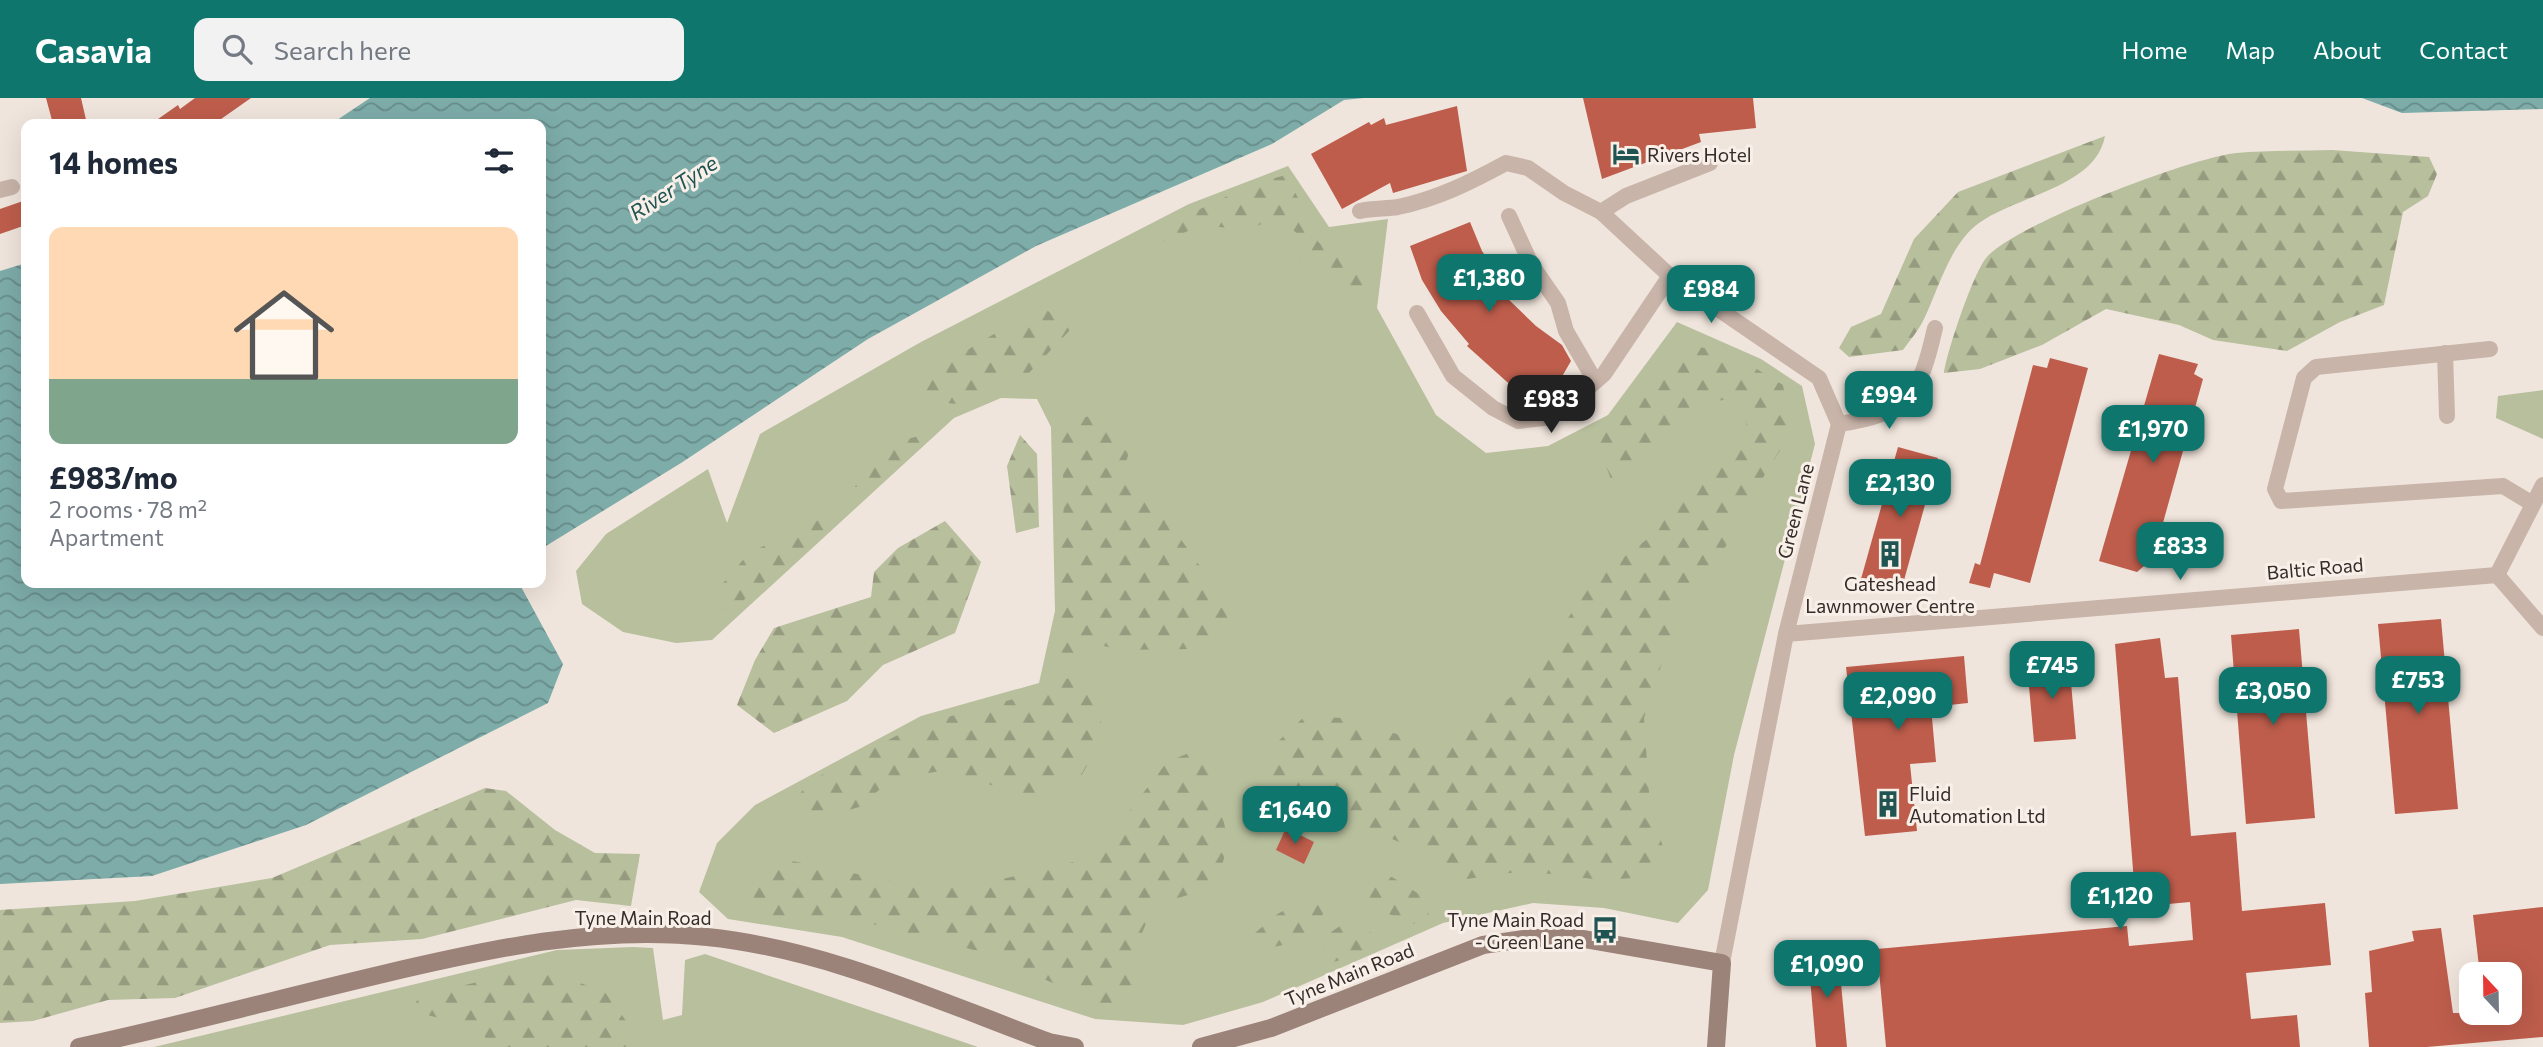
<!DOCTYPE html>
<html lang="en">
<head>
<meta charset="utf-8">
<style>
	:root { --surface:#fff; --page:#f2f2f3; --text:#1f2937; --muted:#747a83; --line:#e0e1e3; --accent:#0f766e }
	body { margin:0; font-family:Commissioner,sans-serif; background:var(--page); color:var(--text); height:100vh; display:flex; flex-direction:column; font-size:26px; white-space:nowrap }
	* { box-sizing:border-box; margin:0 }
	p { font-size:23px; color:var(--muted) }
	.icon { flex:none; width:38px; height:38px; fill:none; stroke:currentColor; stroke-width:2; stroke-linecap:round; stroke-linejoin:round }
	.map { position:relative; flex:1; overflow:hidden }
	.sheet { position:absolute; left:21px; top:21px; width:525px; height:469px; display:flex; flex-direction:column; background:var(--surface); border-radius:14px; box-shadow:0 7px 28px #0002 }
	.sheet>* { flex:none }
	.needle { width:46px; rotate:338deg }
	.tools { position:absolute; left:2459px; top:864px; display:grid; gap:14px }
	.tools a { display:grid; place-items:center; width:63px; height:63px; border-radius:14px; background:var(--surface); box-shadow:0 7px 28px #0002; font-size:35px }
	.price { position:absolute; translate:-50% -60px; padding:0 16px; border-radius:14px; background:var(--accent); color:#fff; font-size:23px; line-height:46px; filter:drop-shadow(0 2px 4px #0008) }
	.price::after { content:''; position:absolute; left:50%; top:42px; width:21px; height:16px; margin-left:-10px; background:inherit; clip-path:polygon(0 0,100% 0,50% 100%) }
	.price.current { background:#222; color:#fff }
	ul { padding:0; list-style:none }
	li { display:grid; align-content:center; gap:14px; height:371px; padding:0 28px }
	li+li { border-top:2px solid var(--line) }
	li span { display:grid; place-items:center; height:217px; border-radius:14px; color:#555 }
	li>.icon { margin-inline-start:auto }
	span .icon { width:126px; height:126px; fill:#fffc; stroke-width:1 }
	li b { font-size:30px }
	h2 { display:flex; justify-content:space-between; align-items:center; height:84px; padding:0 28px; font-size:30px }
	header { display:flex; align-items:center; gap:42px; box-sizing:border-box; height:98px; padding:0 35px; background:var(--accent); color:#fff }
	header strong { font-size:33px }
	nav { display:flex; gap:38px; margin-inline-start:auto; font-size:24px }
	.search { width:490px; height:63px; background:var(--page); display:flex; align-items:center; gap:18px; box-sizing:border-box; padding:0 24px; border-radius:14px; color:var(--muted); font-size:26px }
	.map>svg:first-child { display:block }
	.green { fill:#b7bf9d }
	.forest { fill:url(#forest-firs) }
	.water { fill:url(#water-waves) }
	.building { fill:#be5d4c }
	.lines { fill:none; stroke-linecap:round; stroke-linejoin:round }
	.street { stroke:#c8b4a9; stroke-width:16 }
	.secondary { stroke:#9b837a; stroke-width:18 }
	.labels { text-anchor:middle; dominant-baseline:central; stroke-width:6; stroke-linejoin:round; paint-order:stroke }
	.poi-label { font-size:19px; fill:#352b28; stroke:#f8f0e8; text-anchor:start }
	.street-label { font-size:19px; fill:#352b28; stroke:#f8f0e8 }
	.water-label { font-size:21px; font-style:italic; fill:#205453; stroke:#f8f0e8 }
</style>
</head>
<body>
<header>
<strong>Casavia</strong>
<div class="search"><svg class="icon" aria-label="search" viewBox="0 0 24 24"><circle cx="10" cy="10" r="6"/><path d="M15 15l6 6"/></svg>Search here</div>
<nav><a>Home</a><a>Map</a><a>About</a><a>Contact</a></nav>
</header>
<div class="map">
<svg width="2543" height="949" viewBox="0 0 2543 949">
	<defs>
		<pattern id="forest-firs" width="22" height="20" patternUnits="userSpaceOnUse" patternTransform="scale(1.75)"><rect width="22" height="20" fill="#b7bf9d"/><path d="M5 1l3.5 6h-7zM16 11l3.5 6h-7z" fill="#969b80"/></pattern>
		<pattern id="water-waves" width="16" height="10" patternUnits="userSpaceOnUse" patternTransform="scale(1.75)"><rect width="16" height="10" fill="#7daca9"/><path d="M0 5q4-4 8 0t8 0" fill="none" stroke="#678c8a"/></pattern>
	</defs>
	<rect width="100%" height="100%" fill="#f0e5dc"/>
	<g class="green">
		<polygon points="1288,68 1329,129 1388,121 1377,210 1436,317 1486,355 1548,348 1608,317 1677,224 1761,261 1802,288 1815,346 1734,657 1708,792 1678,825 1604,810 1533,805 1443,825 1263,904 1183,927 1095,921 842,839 728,821 699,794 717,745 755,707 921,618 1039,585 1055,513 1051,329 1037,301 1001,300 954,320 712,542 676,545 623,534 582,506 576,473 606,436 708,371 727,425 760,336 921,244 1189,106"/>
		<polygon points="2543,292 2543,341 2496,320 2498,298"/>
		<polygon points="633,849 653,850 663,922 682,917 685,862 705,856 978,949 154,949 557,852"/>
	</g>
	<g class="forest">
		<path d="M2105,38C2096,89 2018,97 1979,125C1950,146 1939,190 1924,221C1919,232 1910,242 1903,252L1849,259L1839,250L1851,229L1881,216L1914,141L1958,94Z"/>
		<path d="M2332,52L2429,59L2437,76L2428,98L2403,114L2384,207L2340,224L2287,253L2213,242L2179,227L2106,211L2042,247L1980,271L1944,275C1947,253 1973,176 1986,160C2013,127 2190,60 2236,55C2267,52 2300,53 2332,52Z"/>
		<polygon points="1286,77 1310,123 1318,144 1377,178 1368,196 1302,165 1295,151 1304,142 1279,119 1247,132 1201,127 1166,143 1145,137 1253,86"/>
		<polygon points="1041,208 1072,230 1028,276 1014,273 968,307 915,302 915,283"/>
		<polygon points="1676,248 1724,251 1783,287 1791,335 1749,402 1726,448 1680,509 1644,620 1650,709 1664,752 1633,780 1602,782 1525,773 1466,781 1413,750 1344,720 1299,712 1268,692 1261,674 1269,652 1305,618 1342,620 1431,646 1454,641 1515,596 1596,480 1658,433 1676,402 1747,329 1739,299 1707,305 1671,347 1611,381 1594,338 1641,299"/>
		<polygon points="1105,315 1131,348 1126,364 1219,495 1229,524 1192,551 1121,552 1091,545 1081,561 1054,562 1064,404 1061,324"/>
		<polygon points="1020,337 1037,356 1039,429 1016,435 1007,368"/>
		<polygon points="919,338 924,344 877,389 855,389 871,350"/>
		<path d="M831,416C822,448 791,461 768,481C754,492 741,505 727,517L712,498L749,455Z"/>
		<polygon points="945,423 981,464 955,535 883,567 847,603 774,635 737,607 755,562 774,530 871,499 874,474 898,450"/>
		<polygon points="1081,580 1106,635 1081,678 1029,698 942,673 893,680 859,709 822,720 791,707 810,683 915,628 1024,598 1055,581"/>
		<path d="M1196,652L1219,674L1210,690C1230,733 1232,743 1215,787C1200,795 1183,797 1168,804C1137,816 1133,869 1136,899L1116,912L978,853L873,826L769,818L752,803L743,786L753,771L792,763L922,789L990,784L1094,759L1167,664Z"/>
		<polygon points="485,690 506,693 555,732 595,755 640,756 631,808 576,802 422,841 330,847 175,900 108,902 33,923 0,925 0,812 135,803 272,780"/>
		<polygon points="1392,779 1422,798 1429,816 1414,826 1366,807 1363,795 1370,782"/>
		<polygon points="1317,793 1327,811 1302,843 1259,852 1255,835 1276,817"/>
		<polygon points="1351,821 1377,839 1373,851 1322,868 1319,863 1331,834"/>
		<polygon points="539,870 605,894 637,938 632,949 492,949 478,929 410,913 421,897"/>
	</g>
	<g class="water">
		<polygon points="370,0 1364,0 1344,2 1272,46 1036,148 868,241 681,365 541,451 541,26 331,26"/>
		<polygon points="2362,0 2543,0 2543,11 2402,15"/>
		<polygon points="26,165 26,485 519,485 563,566 548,605 306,727 152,778 0,786 0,173"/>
	</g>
	<g class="building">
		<polygon points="46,0 81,0 87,26 53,26"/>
		<polygon points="195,0 251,0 214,26 151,26 178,7 180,11"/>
		<polygon points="1583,0 1753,0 1756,30 1699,36 1701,44 1602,81"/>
		<polygon points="1457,8 1467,73 1393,95 1390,85 1342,111 1311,56 1369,24 1371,27 1384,20 1386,27"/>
		<polygon points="26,102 26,127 0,136 0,111"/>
		<polygon points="1470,124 1482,153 1511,196 1506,199 1536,228 1562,247 1571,263 1545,308 1516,292 1467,248 1469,246 1441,213 1422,182 1410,148"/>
		<polygon points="2159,256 2198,266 2194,276 2203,281 2151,468 2144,468 2137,474 2099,463"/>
		<polygon points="2050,260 2088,270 2030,485 1994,475 1990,490 1969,485 1975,465 1980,467 2033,267 2047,270"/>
		<polygon points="1898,349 1938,360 1901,493 1861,481"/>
		<polygon points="2441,521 2458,711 2395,716 2378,526"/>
		<polygon points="2299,531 2315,720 2246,726 2231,537"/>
		<polygon points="2160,540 2165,580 2178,579 2191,738 2236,734 2242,813 2325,805 2331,867 2246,875 2251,921 2297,917 2300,949 1886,949 1877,851 2127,828 2129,848 2193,842 2190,804 2136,809 2115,546"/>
		<polygon points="1964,558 1968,605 1931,609 1936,664 1910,666 1917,733 1865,738 1846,569"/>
		<polygon points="2069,562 2076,641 2034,644 2027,566"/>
		<polygon points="1286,730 1314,744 1304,766 1276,752"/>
		<polygon points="2543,809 2543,939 2427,949 2369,949 2365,895 2372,894 2369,853 2414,843 2412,833 2441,830 2453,915 2510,915 2510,877 2480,877 2473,817"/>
		<polygon points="1838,854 1847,949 1816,949 1808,857"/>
	</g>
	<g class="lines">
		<g class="street">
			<polyline points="0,92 12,89"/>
			<path d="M1360,113C1373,110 1386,111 1398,109C1437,101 1471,84 1506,65L1528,70L1564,95L1601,114L1670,178L1819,280L1839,326L1786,536L1722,865"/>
			<polyline points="1601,114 1626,98 1710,65"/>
			<polyline points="1509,118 1531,166 1558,205 1566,233 1595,283"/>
			<polyline points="1417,215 1453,278 1493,310 1518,323 1544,320 1572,304 1604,276 1670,178"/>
			<polyline points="2490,251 2316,269 2304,280 2275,391 2281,403 2503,388 2533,406"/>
			<polyline points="2445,255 2447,318"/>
			<path d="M1839,326C1909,316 1920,296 1935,230"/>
			<polyline points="2497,477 2543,530"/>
			<polyline points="1786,536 2497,477 2543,387"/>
		</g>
		<g class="secondary">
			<path d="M79,949C181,927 281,900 383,876C489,851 596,827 707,839C825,851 938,903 1049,944L1075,949"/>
			<polyline points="1201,949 1271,930 1483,847 1530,840 1578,840 1722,865 1716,949"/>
		</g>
	</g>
	<defs>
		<symbol id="hotel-bare" viewBox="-9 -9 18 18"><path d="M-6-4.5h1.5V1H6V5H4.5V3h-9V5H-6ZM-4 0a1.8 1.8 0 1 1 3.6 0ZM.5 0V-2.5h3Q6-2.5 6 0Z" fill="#205453" stroke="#f8f0e8" stroke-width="2.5" paint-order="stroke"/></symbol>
		<symbol id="building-bare" viewBox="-9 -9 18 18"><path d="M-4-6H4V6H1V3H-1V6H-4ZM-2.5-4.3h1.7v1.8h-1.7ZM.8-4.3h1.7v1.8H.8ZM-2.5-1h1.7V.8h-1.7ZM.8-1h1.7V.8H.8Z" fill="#205453" stroke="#f8f0e8" stroke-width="2.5" paint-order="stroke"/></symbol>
		<symbol id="bus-bare" viewBox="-9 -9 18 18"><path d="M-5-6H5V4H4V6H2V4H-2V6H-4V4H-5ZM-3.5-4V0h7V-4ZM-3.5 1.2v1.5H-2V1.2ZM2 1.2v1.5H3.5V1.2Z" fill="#205453" stroke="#f8f0e8" stroke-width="2.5" paint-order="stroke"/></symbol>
	</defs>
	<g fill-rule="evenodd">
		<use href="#hotel-bare" x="1607" y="37" width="38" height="38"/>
		<use href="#building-bare" x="1871" y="437" width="38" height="38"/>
		<use href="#building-bare" x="1869" y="687" width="38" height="38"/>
		<use href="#bus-bare" x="1586" y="813" width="38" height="38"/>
	</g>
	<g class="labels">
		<g class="poi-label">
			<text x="1647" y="56">Rivers Hotel</text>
			<text x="1890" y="485" text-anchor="middle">Gateshead<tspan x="1890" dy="22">Lawnmower Centre</tspan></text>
			<text x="1909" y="695">Fluid<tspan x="1909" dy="22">Automation Ltd</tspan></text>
			<text x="1584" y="821" text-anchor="end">Tyne Main Road<tspan x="1584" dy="22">- Green Lane</tspan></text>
		</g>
		<g class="street-label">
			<text transform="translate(1795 413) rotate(-76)">Green Lane</text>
			<text transform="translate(2315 470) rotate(-5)">Baltic Road</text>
			<text x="643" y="819">Tyne Main Road</text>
			<text transform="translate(1349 876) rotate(-22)">Tyne Main Road</text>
		</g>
		<g class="water-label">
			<text transform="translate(673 89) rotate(-33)">River Tyne</text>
		</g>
	</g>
</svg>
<div class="tools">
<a><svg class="needle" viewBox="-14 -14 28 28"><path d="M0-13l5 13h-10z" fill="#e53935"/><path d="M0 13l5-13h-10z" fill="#747a83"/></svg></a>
</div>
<b class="price" style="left:1489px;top:216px">£1,380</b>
<b class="price" style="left:1711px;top:227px">£984</b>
<b class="price" style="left:1889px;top:333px">£994</b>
<b class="price current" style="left:1551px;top:337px">£983</b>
<b class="price" style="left:2153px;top:367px">£1,970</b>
<b class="price" style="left:1900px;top:421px">£2,130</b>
<b class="price" style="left:2180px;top:484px">£833</b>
<b class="price" style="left:2052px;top:603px">£745</b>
<b class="price" style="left:2418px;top:618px">£753</b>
<b class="price" style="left:2273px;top:629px">£3,050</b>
<b class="price" style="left:1898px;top:634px">£2,090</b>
<b class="price" style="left:1295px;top:748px">£1,640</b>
<b class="price" style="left:2120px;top:834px">£1,120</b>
<b class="price" style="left:1827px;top:902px">£1,090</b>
<section class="sheet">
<h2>14 homes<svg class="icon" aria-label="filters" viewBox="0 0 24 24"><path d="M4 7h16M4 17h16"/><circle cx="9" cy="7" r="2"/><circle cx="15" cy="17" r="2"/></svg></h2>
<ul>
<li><span style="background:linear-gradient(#ffd9b3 70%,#7fa58c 0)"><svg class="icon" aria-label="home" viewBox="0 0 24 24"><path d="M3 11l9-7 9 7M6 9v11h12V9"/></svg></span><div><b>£983/mo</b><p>2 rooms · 78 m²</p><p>Apartment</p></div></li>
</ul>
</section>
</div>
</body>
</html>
